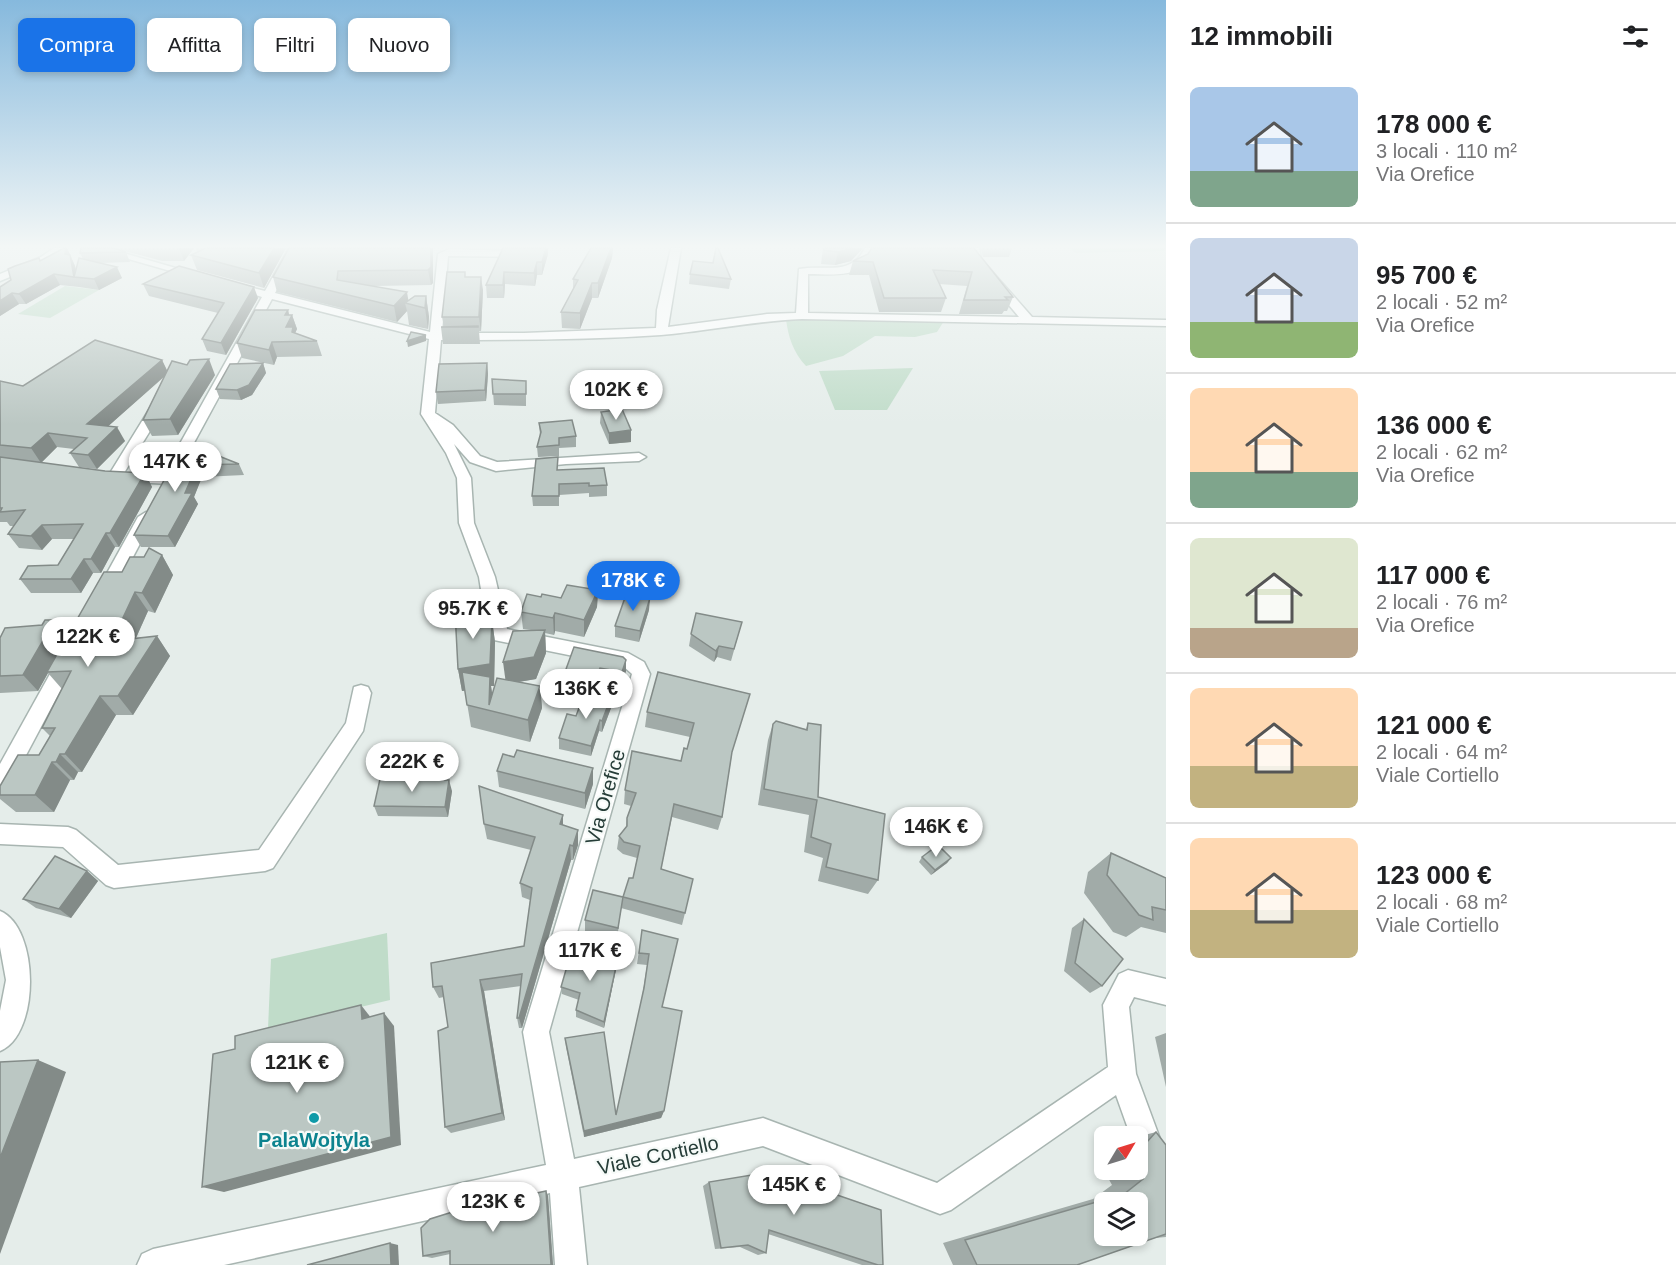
<!DOCTYPE html>
<html lang="it">
<head>
<meta charset="utf-8">
<style>
	:root { --surface:#fff; --page:#f2f2f2; --text:#202124; --muted:#757577; --line:#e0e0e0; --accent:#1a73e8 }
	body { margin:0; font-family:Helvetica,sans-serif; background:var(--page); color:var(--text); height:100vh; display:flex; flex-direction:column; font-size:22px; white-space:nowrap }
	* { box-sizing:border-box; margin:0 }
	p { font-size:20px; color:var(--muted) }
	.icon { flex:none; width:33px; height:33px; fill:none; stroke:currentColor; stroke-width:2; stroke-linecap:round; stroke-linejoin:round }
	.map { position:relative; flex:1; overflow:hidden }
	.side { display:flex; flex-direction:column; background:var(--surface); width:510px }
	.side>* { flex:none }
	.hud { position:absolute; left:18px; top:18px; width:570px; height:54px; display:flex; gap:12px }
	.needle { width:39px; rotate:52deg }
	.fabs { position:absolute; left:1094px; top:1126px; display:grid; gap:12px }
	.fabs a { display:grid; place-items:center; width:54px; height:54px; border-radius:9px; background:var(--surface); box-shadow:0 3px 9px #0003; font-size:30px }
	.price { position:absolute; translate:-50% -51px; padding:0 14px; border-radius:21px; background:#fff; color:#222; font-size:20px; line-height:39px; filter:drop-shadow(0 2px 3px #0008) }
	.price::after { content:''; position:absolute; left:50%; top:36px; width:18px; height:14px; margin-left:-9px; background:inherit; clip-path:polygon(0 0,100% 0,50% 100%) }
	.price.active { background:var(--accent); color:#fff }
	ul { padding:0; list-style:none }
	li { display:flex; align-items:center; gap:18px; height:150px; padding:0 24px }
	li+li { border-top:2px solid var(--line) }
	li span { display:grid; place-items:center; flex:none; width:168px; height:120px; border-radius:9px; color:#555 }
	li>.icon { margin-inline-start:auto }
	span .icon { width:72px; height:72px; fill:#fffc; stroke-width:1 }
	li b { font-size:26px }
	h2 { display:flex; justify-content:space-between; align-items:center; height:72px; padding:0 24px; font-size:26px }
	.pill { padding:0 21px; border-radius:9px; background:var(--surface); box-shadow:0 3px 9px #0003; font-size:21px; line-height:54px }
	.pill.active { background:var(--accent); color:#fff }
	main { display:flex; flex:1; min-height:0 }
	.map>svg:first-child { display:block }
	.green { fill:#c0dcc9 }
	.lines { fill:none; stroke-linecap:round; stroke-linejoin:round }
	.street-casing { stroke:#a8b5b1; stroke-width:3 }
	.secondary-casing { stroke:#a4b8b2; stroke-width:3 }
	.street { fill:#fff; fill-rule:evenodd }
	.secondary { fill:#fff; fill-rule:evenodd }
	.wall { fill:#a1aba8 }
	.shaded-wall { fill:#838b88 }
	.building { fill:#bbc7c3; stroke:#838b88; stroke-width:1.5; fill-rule:evenodd }
	.culture-dot { fill:#0f9aa8; stroke:#f6faf8; stroke-width:2 }
	.labels { text-anchor:middle; dominant-baseline:central; stroke-width:4.5; stroke-linejoin:round; paint-order:stroke }
	.near-street-label { font-size:20px; fill:#263d38; stroke:#f6faf8 }
	.near-culture-label { font-size:20px; font-weight:bold; fill:#0d838f; stroke:#f6faf8 }
</style>
</head>
<body>
<main>
<div class="map">
<svg width="1166" height="1265" viewBox="0 0 1166 1265">
	<rect width="100%" height="100%" fill="#e5edea"/>
	<g class="green">
		<polygon points="1070,248 1163,248 1166,251 1075,253"/>
		<polygon points="65,286 99,290 50,318 18,314"/>
		<path d="M786,319L944,321L937,332L915,337L875,336L843,356L806,366C793,352 788,336 786,319Z"/>
		<polygon points="913,368 887,410 835,410 819,371"/>
		<polygon points="387,933 390,1000 268,1029 271,959"/>
	</g>
	<g class="lines">
		<defs>
			<g id="street">
				<polygon points="90,248 106,248 200,275 195,278"/>
				<path d="M289,248H299L275,293L430,332L438,254L449,249L524,251L529,254L524,257L448,256L442,333H524L656,328L657,310L671,248H681L668,327L767,314L796,313L799,269C825,264 851,277 865,248H875C861,280 838,274 808,274V313L1019,317L971,260L969,248H979L981,259L1032,317L1166,320V326L802,319C754,321 708,331 661,335C588,340 514,340 441,340L435,413L453,425L480,456L497,462L639,453L646,457L639,461L566,464L496,471L470,462L454,444L471,478L474,523L495,577L507,629L628,653L644,662L650,674L549,1032L574,1159L763,1118L937,1183L1108,1067L1103,1005L1119,974L1128,970L1166,979V1005L1134,997L1129,1007L1136,1074L1166,1155V1210L1155,1206L1137,1155V1137H1131L1116,1095L951,1210L940,1214L763,1146L579,1187L587,1265H555L550,1193L224,1265H137L142,1254L153,1249L546,1165L523,1032L632,674L623,666L494,640L486,621L479,577L459,523L457,478L446,453L421,414L429,339L272,299L177,474L172,478L171,484L109,481L107,478L152,405L159,401L166,405L124,473L164,476L163,474L262,297L228,286L233,283L265,291Z"/>
				<polygon points="146,512 154,517 114,593 111,597 99,597 96,593 138,517"/>
				<polygon points="67,654 74,656 76,661 7,791 0,793 0,764 60,656"/>
				<polygon points="361,685 368,687 371,693 363,731 273,868 265,871 114,888 106,885 63,847 0,844 0,824 68,827 76,830 118,865 259,850 346,723 354,687"/>
				<path d="M0,911C40,928 40,1035 0,1051V1011L6,980L0,947Z"/>
			</g>
			<polygon id="secondary" points="54,248 65,248 49,261 0,281 0,274 41,257"/>
		</defs>
		<use href="#street" class="street-casing"/>
		<use href="#secondary" class="secondary-casing"/>
		<use href="#street" class="street"/>
		<use href="#secondary" class="secondary"/>
	</g>
	<g class="wall">
		<polygon points="64,248 67,248 75,266 76,270 83,259 80,253 126,252 130,262 98,263 122,278 99,290 79,287 79,286 79,287 60,285 26,304 19,304 0,316 0,287 11,280 39,258 41,261"/>
		<polygon points="114,248 194,248 184,261 162,261"/>
		<polygon points="196,248 286,248 264,288 197,270 191,255 197,252"/>
		<polygon points="289,248 433,248 433,283 431,285 374,286 409,301 426,296 429,317 428,329 409,325 407,311 397,322 277,292 273,277"/>
		<polygon points="503,248 548,254 542,275 537,275 535,286 505,284 504,298 487,298 486,285"/>
		<polygon points="591,248 613,248 612,258 598,298 592,298 580,329 562,328 561,312 573,289 573,279"/>
		<polygon points="823,248 863,248 851,261 835,265 821,264"/>
		<polygon points="974,248 1013,297 1007,311 1004,311 1002,314 959,314 967,286 939,284 946,298 941,312 879,312 869,275 849,275 853,261 868,254"/>
		<polygon points="981,248 1012,248 1009,257 983,257"/>
		<polygon points="713,263 731,279 729,289 689,284 690,274"/>
		<polygon points="466,277 483,290 481,331 479,331 480,344 443,344 441,327 444,327 442,317"/>
		<polygon points="143,284 258,298 226,355 207,351 202,339 218,313 149,296"/>
		<polygon points="288,310 289,315 292,315 297,329 295,333 317,341 322,356 277,357 274,365 242,358 237,343"/>
		<polygon points="162,360 167,370 215,375 178,435 152,436 143,420 164,377 108,426 125,441 97,469 79,467 70,453 74,449 57,447 41,463 105,471 145,473 152,487 119,547 115,547 101,573 93,573 81,593 31,593 20,579 58,565 74,539 52,539 42,550 19,548 8,534 14,526 10,526 7,522 0,522 0,381 23,386"/>
		<polygon points="263,363 266,373 252,395 241,400 220,399 216,389"/>
		<polygon points="487,363 488,374 486,401 438,404 436,392"/>
		<polygon points="492,379 526,393 526,406 494,405"/>
		<polygon points="601,412 631,430 631,442 609,444 600,423"/>
		<polygon points="539,423 576,436 576,447 559,448 559,456 538,457 537,447 540,436"/>
		<polygon points="201,449 239,464 244,475 202,477 194,497 198,504 175,547 141,547 134,535"/>
		<polygon points="558,470 607,485 607,496 589,497 589,493 559,495 559,506 533,506 532,496"/>
		<polygon points="162,555 173,575 155,613 148,611 136,638 157,636 170,656 133,715 116,715 82,772 78,772 74,780 70,780 54,812 16,812 0,799 0,786 39,755 50,736 42,728 62,689 48,673 38,691 0,693 0,638 42,625 55,620 67,635 122,572 144,557"/>
		<polygon points="598,590 597,607 584,637 555,631 554,635 545,633 546,653 536,679 518,682 540,686 542,708 530,742 471,727 465,691 462,691 458,669 492,620 495,642 494,686 491,686 492,694 505,680 531,630 523,629 521,612 541,597 561,598"/>
		<polygon points="649,610 639,642 615,637 615,626"/>
		<polygon points="742,622 731,661 717,657 714,662 689,646 691,634"/>
		<polygon points="626,660 626,671 622,683 599,679 595,689 565,683 565,672"/>
		<polygon points="658,672 732,754 722,817 718,830 672,817 661,869 685,913 682,925 621,908 617,940 585,931 585,920 623,897 633,878 637,858 623,854 617,849 619,836 626,827 627,818 631,806 624,804 625,790 681,761 687,749 690,737 645,727 647,712"/>
		<polygon points="611,697 611,708 602,732 599,731 591,756 559,749 559,738 576,716"/>
		<polygon points="808,723 818,797 878,880 868,894 818,881 823,858 804,852 809,815 758,805 768,740 773,724 806,729"/>
		<polygon points="497,771 593,784 585,809 499,787"/>
		<polygon points="452,791 448,817 378,816 374,806"/>
		<polygon points="563,815 563,825 578,830 578,845 573,860 571,860 522,1028 519,1028 517,1018 521,986 484,991 505,1120 451,1133 445,1127 448,1027 444,997 439,998 433,987 524,946 530,900 522,897 520,883 531,850 487,839 484,824"/>
		<polygon points="1111,853 1166,878 1166,933 1141,927 1126,937 1113,932 1084,893 1088,872"/>
		<polygon points="922,857 951,858 947,863 931,875 919,862"/>
		<polygon points="87,871 98,881 71,918 36,908 23,899"/>
		<polygon points="1084,919 1102,986 1090,993 1064,971 1072,928"/>
		<polygon points="642,930 662,1007 664,1111 661,1118 584,1137 566,1047 565,1038 616,1115 642,997 647,965 637,964"/>
		<polygon points="616,969 604,1028 576,1017 576,1010 579,1000 562,994 561,987"/>
		<polygon points="1166,1033 1166,1087 1155,1037"/>
		<polygon points="1156,1132 1166,1145 1166,1237 1155,1238 1077,1265 953,1265 943,1243 1093,1199 1112,1185 1101,1165 1104,1163 1104,1170 1137,1170 1137,1137"/>
		<polygon points="709,1182 878,1265 862,1265 768,1234 766,1253 758,1255 740,1247 715,1249 703,1186"/>
		<polygon points="546,1191 548,1196 553,1265 450,1254 432,1258 423,1256"/>
	</g>
	<g class="shaded-wall">
		<polygon points="66,248 67,248 75,266 77,277 74,277 79,287 74,277 65,254"/>
		<polygon points="179,248 194,248 184,261"/>
		<polygon points="274,248 286,248 264,288 259,273"/>
		<polygon points="431,248 433,248 433,283 431,285 428,270"/>
		<polygon points="546,248 548,248 548,254 542,275 542,262"/>
		<polygon points="611,248 613,248 612,258 598,298 598,283"/>
		<polygon points="853,248 863,248 851,261 835,265 838,252"/>
		<polygon points="537,262 537,275 535,286 534,273"/>
		<polygon points="117,267 122,278 99,290 94,279"/>
		<polygon points="504,272 505,284 504,298 503,285"/>
		<polygon points="54,274 60,285 26,304 19,294"/>
		<polygon points="481,277 483,290 481,331 479,317"/>
		<polygon points="592,283 592,298 580,329 580,313"/>
		<polygon points="254,287 258,298 226,355 221,343"/>
		<polygon points="407,292 409,304 405,303 407,311 397,322 394,306"/>
		<polygon points="12,293 19,304 0,316 0,301"/>
		<polygon points="426,296 429,317 428,329 425,308"/>
		<polygon points="288,310 290,319 292,315 297,329 291,342 286,327 285,315"/>
		<polygon points="426,335 426,341 408,347 407,341"/>
		<polygon points="272,342 277,357 274,365 269,350"/>
		<polygon points="209,359 215,375 178,435 170,419"/>
		<polygon points="162,360 168,373 95,438 87,424"/>
		<polygon points="263,363 266,373 252,395 241,400 237,390"/>
		<polygon points="487,363 488,374 486,401 485,390"/>
		<polygon points="117,427 125,441 97,469 88,455"/>
		<polygon points="631,430 631,442 609,444 609,433"/>
		<polygon points="48,433 57,447 41,463 31,448"/>
		<polygon points="197,465 202,477 194,497 198,504 175,547 168,536 185,493"/>
		<polygon points="145,473 152,487 119,547 110,533"/>
		<polygon points="42,525 52,539 42,550 31,536"/>
		<polygon points="106,533 115,547 101,573 91,559"/>
		<polygon points="162,555 173,575 155,613 142,593"/>
		<polygon points="84,559 93,573 81,593 71,579"/>
		<polygon points="598,590 597,607 584,637 584,620"/>
		<polygon points="135,592 148,611 126,660 112,641"/>
		<polygon points="650,598 649,610 639,642 640,631"/>
		<polygon points="555,613 555,631 554,635 553,618"/>
		<polygon points="55,620 69,637 47,672 48,673 38,691 23,675"/>
		<polygon points="492,620 495,642 494,686 491,686 493,699 489,705 489,687 462,691 458,669"/>
		<polygon points="545,630 546,653 536,679 506,684 503,662"/>
		<polygon points="157,636 170,656 133,715 118,696"/>
		<polygon points="719,646 717,657 714,662 716,651"/>
		<polygon points="626,660 626,671 622,683 622,672"/>
		<polygon points="600,668 599,679 595,689 596,677"/>
		<polygon points="540,686 542,708 530,742 528,720"/>
		<polygon points="100,696 116,715 82,772 65,754"/>
		<polygon points="611,697 611,708 602,732 602,721"/>
		<polygon points="600,720 599,731 591,756 591,746"/>
		<polygon points="60,754 78,772 74,780 56,762"/>
		<polygon points="52,762 70,780 54,812 35,795"/>
		<polygon points="593,768 593,784 585,809 585,793"/>
		<polygon points="449,780 452,791 448,817 445,807"/>
		<polygon points="563,815 563,830 560,824"/>
		<polygon points="578,830 578,845 573,860 573,846"/>
		<polygon points="570,845 571,860 522,1028 519,1018"/>
		<polygon points="951,858 947,863 931,875 935,870"/>
		<polygon points="87,871 98,881 71,918 59,909"/>
		<polygon points="617,962 616,969 604,1028 604,1022"/>
		<polygon points="480,980 484,991 505,1120 502,1113"/>
		<polygon points="361,1005 372,1019 362,1019"/>
		<polygon points="384,1013 394,1026 401,1145 224,1192 202,1187"/>
		<polygon points="38,1060 66,1072 0,1254 0,1158"/>
		<polygon points="664,1111 661,1118 584,1137 584,1131"/>
		<polygon points="546,1191 548,1196 553,1265 551,1264"/>
		<polygon points="390,1243 398,1245 399,1265 391,1265"/>
	</g>
	<g class="building">
		<polygon points="64,248 66,248 65,254 70,255 74,277 54,274 19,294 12,293 0,301 0,287 11,280 8,269 15,266 39,258 40,261"/>
		<polygon points="81,248 113,248 126,252 80,253"/>
		<polygon points="206,248 274,248 259,273 191,255"/>
		<polygon points="289,248 431,248 431,267 428,270 338,271 337,280 407,292 394,306 273,277"/>
		<polygon points="503,248 546,248 542,262 537,262 534,273 504,272 503,285 486,285"/>
		<polygon points="591,248 611,248 598,283 592,283 580,313 561,312 578,280 573,279"/>
		<polygon points="716,248 718,248 731,279 690,274 693,261 713,263"/>
		<polygon points="824,248 853,248 838,252 824,250"/>
		<polygon points="872,248 974,248 1013,297 1005,297 1008,300 964,300 972,272 933,270 946,298 884,298 873,262 853,261 868,254"/>
		<polygon points="79,258 117,267 94,279 74,277"/>
		<polygon points="179,266 254,287 221,343 202,339 224,303 143,284"/>
		<polygon points="447,272 465,272 465,277 481,277 479,317 442,317"/>
		<polygon points="415,296 426,296 425,308 405,303"/>
		<polygon points="255,310 288,310 285,315 292,315 286,327 293,327 292,332 317,341 272,342 269,350 237,343"/>
		<polygon points="478,326 478,327 441,327"/>
		<polygon points="411,332 426,335 407,341"/>
		<polygon points="95,340 162,360 87,424 117,427 88,455 70,453 87,438 48,433 31,448 0,445 0,381 23,386"/>
		<polygon points="209,359 170,419 143,420 172,361 187,365 190,360"/>
		<polygon points="263,363 249,385 237,390 216,389 230,364"/>
		<polygon points="487,363 485,390 436,392 439,364"/>
		<polygon points="492,379 526,381 526,394 493,394"/>
		<polygon points="622,409 631,430 609,433 601,412"/>
		<polygon points="572,420 576,436 559,438 559,445 537,447 541,432 539,423"/>
		<polygon points="201,449 239,464 197,465 185,493 192,493 168,536 134,535 179,453"/>
		<polygon points="0,457 105,471 145,473 110,533 106,533 91,559 84,559 71,579 20,579 28,566 58,565 83,524 42,525 31,536 8,534 25,510 0,512 2,508 0,508"/>
		<polygon points="558,457 557,470 604,468 607,485 589,486 589,483 559,484 559,496 532,496 536,459"/>
		<polygon points="149,548 162,555 142,593 135,592 112,641 157,636 118,696 100,696 65,754 60,754 56,762 52,762 35,795 0,795 0,786 18,755 39,755 55,728 42,728 71,671 47,672 104,572 122,572 130,557 144,557"/>
		<polygon points="567,585 598,590 584,620 555,613 553,618 521,612 527,594 541,597 542,594 561,598"/>
		<polygon points="627,592 650,598 640,631 615,626"/>
		<polygon points="455,611 492,620 490,664 458,669"/>
		<polygon points="696,613 742,622 734,649 719,646 716,651 691,634"/>
		<polygon points="45,620 55,620 23,675 0,676 0,638 5,628 42,625"/>
		<polygon points="545,630 534,657 503,662 513,631"/>
		<polygon points="574,647 623,657 626,660 622,672 600,668 596,677 565,672"/>
		<polygon points="462,672 490,677 489,705 497,678 540,686 528,720 467,705"/>
		<polygon points="658,672 750,694 732,752 722,817 674,804 661,869 693,879 685,913 623,897 618,928 585,920 593,890 623,897 629,878 633,878 640,846 624,842 619,836 627,826 627,818 636,793 625,790 632,751 681,761 684,748 687,749 694,723 647,712"/>
		<polygon points="585,692 611,697 602,721 600,720 591,746 559,738 567,714 576,716"/>
		<polygon points="776,721 807,730 808,723 821,725 818,797 885,814 878,880 826,867 831,844 811,837 817,800 764,789 773,724"/>
		<polygon points="517,750 593,768 585,793 497,771 503,754 514,757"/>
		<polygon points="380,779 449,780 445,807 374,806"/>
		<polygon points="479,786 563,815 560,824 578,830 573,846 570,845 519,1018 517,1018 522,974 480,980 502,1113 445,1127 438,1031 448,1027 442,986 433,987 431,963 524,946 532,888 520,883 535,837 484,824"/>
		<polygon points="938,845 951,858 935,870 922,857"/>
		<polygon points="1111,853 1166,878 1166,910 1152,907 1153,920 1139,915 1107,875"/>
		<polygon points="55,856 87,871 59,909 23,899"/>
		<polygon points="1084,919 1123,959 1102,986 1075,963"/>
		<polygon points="642,930 678,939 662,1007 682,1011 664,1111 584,1131 565,1038 604,1032 616,1115 644,988 649,954 639,953"/>
		<polygon points="572,949 617,962 604,1022 576,1010 580,993 561,987"/>
		<polygon points="361,1005 362,1019 384,1013 391,1137 202,1187 213,1054 235,1049 235,1036"/>
		<polygon points="38,1060 0,1158 0,1062"/>
		<path d="M1156,1132L1166,1145V1234L1077,1265H977L965,1240L1124,1194L1143,1179L1137,1168V1153ZM1104,1203H1137V1236H1104Z"/>
		<polygon points="770,1172 881,1210 883,1265 878,1265 769,1230 766,1253 748,1245 721,1248 709,1182"/>
		<polygon points="546,1191 551,1264 553,1265 450,1265 450,1251 423,1256 421,1228 430,1219 462,1209"/>
		<polygon points="390,1243 391,1265 307,1265"/>
	</g>
	<linearGradient id="sky" x2="0" y2="1"><stop stop-color="#86b9dd"/><stop offset="0.58" stop-color="#f3f7f6"/><stop offset="1" stop-color="#f3f7f6" stop-opacity="0"/></linearGradient>
	<rect width="1166" height="425" fill="url(#sky)"/>
	<circle class="culture-dot" cx="314" cy="1118" r="6"/>
	<g class="labels">
		<g class="near-street-label">
			<text transform="translate(605 797) rotate(-74)">Via Orefice</text>
			<text transform="translate(658 1155) rotate(-12)">Viale Cortiello</text>
		</g>
		<g class="near-culture-label">
			<text x="314" y="1140">PalaWojtyla</text>
		</g>
	</g>
</svg>
<div class="fabs">
<a><svg class="needle" viewBox="-14 -14 28 28"><path d="M0-13l5 13h-10z" fill="#e53935"/><path d="M0 13l5-13h-10z" fill="#757577"/></svg></a>
<a><svg class="icon" aria-label="layers" viewBox="0 0 24 24"><path d="M12 4l9 5-9 5-9-5zM3 14l9 5 9-5"/></svg></a>
</div>
<b class="price" style="left:616px;top:421px">102K €</b>
<b class="price" style="left:175px;top:493px">147K €</b>
<b class="price active" style="left:633px;top:612px">178K €</b>
<b class="price" style="left:473px;top:640px">95.7K €</b>
<b class="price" style="left:88px;top:668px">122K €</b>
<b class="price" style="left:586px;top:720px">136K €</b>
<b class="price" style="left:412px;top:793px">222K €</b>
<b class="price" style="left:936px;top:858px">146K €</b>
<b class="price" style="left:590px;top:982px">117K €</b>
<b class="price" style="left:297px;top:1094px">121K €</b>
<b class="price" style="left:794px;top:1216px">145K €</b>
<b class="price" style="left:493px;top:1233px">123K €</b>
<div class="hud">
<a class="pill active">Compra</a>
<a class="pill">Affitta</a>
<a class="pill">Filtri</a>
<a class="pill">Nuovo</a>
</div>
</div>
<section class="side">
<h2>12 immobili<svg class="icon" aria-label="filters" viewBox="0 0 24 24"><path d="M4 7h16M4 17h16"/><circle cx="9" cy="7" r="2"/><circle cx="15" cy="17" r="2"/></svg></h2>
<ul>
<li><span style="background:linear-gradient(#a9c7e8 70%,#7fa58c 0)"><svg class="icon" aria-label="home" viewBox="0 0 24 24"><path d="M3 11l9-7 9 7M6 9v11h12V9"/></svg></span><div><b>178 000 €</b><p>3 locali · 110 m²</p><p>Via Orefice</p></div></li>
<li><span style="background:linear-gradient(#c9d6e8 70%,#8fb573 0)"><svg class="icon" aria-label="home" viewBox="0 0 24 24"><path d="M3 11l9-7 9 7M6 9v11h12V9"/></svg></span><div><b>95 700 €</b><p>2 locali · 52 m²</p><p>Via Orefice</p></div></li>
<li><span style="background:linear-gradient(#ffd9b3 70%,#7fa58c 0)"><svg class="icon" aria-label="home" viewBox="0 0 24 24"><path d="M3 11l9-7 9 7M6 9v11h12V9"/></svg></span><div><b>136 000 €</b><p>2 locali · 62 m²</p><p>Via Orefice</p></div></li>
<li><span style="background:linear-gradient(#dfe7d0 75%,#b9a48a 0)"><svg class="icon" aria-label="home" viewBox="0 0 24 24"><path d="M3 11l9-7 9 7M6 9v11h12V9"/></svg></span><div><b>117 000 €</b><p>2 locali · 76 m²</p><p>Via Orefice</p></div></li>
<li><span style="background:linear-gradient(#ffd9b3 65%,#c2b280 0)"><svg class="icon" aria-label="home" viewBox="0 0 24 24"><path d="M3 11l9-7 9 7M6 9v11h12V9"/></svg></span><div><b>121 000 €</b><p>2 locali · 64 m²</p><p>Viale Cortiello</p></div></li>
<li><span style="background:linear-gradient(#ffd9b3 60%,#c2b280 0)"><svg class="icon" aria-label="home" viewBox="0 0 24 24"><path d="M3 11l9-7 9 7M6 9v11h12V9"/></svg></span><div><b>123 000 €</b><p>2 locali · 68 m²</p><p>Viale Cortiello</p></div></li>
</ul>
</section>
</main>
</body>
</html>
